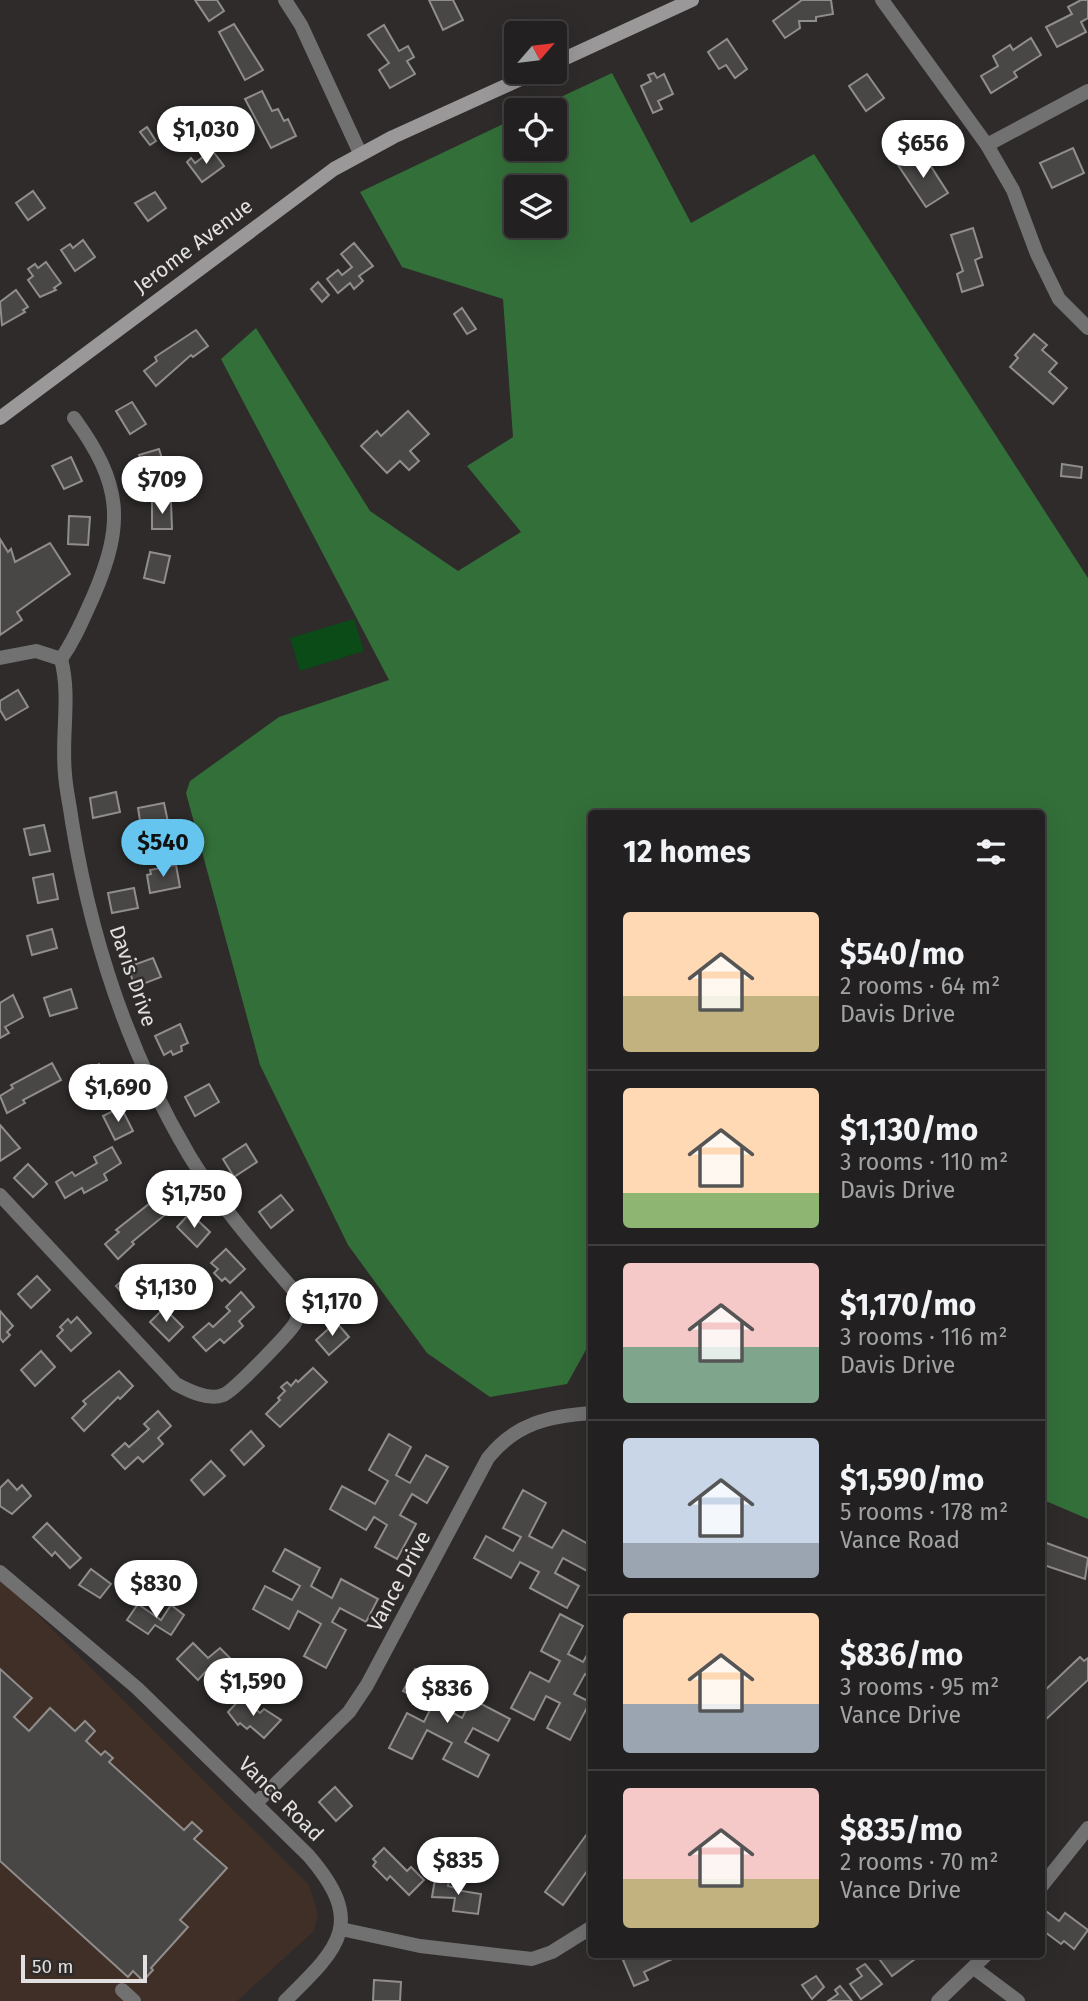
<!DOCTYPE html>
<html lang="en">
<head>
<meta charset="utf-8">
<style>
	:root { --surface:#222020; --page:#2a2829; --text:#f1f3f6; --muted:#a2a3a5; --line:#3f3e3e; --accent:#65c5ee }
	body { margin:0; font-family:"Fira Sans",sans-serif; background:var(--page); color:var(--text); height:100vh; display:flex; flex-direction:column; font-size:26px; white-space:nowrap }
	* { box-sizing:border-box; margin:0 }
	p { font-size:23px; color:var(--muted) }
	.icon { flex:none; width:38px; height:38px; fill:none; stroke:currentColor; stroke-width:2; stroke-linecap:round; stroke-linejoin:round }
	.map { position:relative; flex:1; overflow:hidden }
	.side { position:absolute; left:588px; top:810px; width:457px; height:1148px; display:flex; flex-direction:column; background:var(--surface); border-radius:7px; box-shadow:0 7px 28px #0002,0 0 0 2px var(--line) }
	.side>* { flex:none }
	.needle { width:46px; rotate:62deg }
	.buttons { position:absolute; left:504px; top:21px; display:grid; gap:14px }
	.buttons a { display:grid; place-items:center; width:63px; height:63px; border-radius:7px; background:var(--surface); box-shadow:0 7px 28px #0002,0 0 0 2px var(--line); font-size:35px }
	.scale { position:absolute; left:21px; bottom:18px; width:126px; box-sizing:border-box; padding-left:7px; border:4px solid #e2e0e0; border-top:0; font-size:19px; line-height:24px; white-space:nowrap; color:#e2e0e0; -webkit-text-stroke:5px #2e2b2a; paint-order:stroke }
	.price { position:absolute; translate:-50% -60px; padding:0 16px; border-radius:24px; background:#fff; color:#222; font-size:23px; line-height:46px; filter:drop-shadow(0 2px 4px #0008) }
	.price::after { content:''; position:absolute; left:50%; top:42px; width:21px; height:16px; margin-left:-10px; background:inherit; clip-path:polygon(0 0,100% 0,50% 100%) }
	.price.active { background:var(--accent); color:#111 }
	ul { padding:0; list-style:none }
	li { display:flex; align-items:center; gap:21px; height:175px; padding:0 35px }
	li+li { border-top:2px solid var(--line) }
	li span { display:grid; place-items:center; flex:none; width:196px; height:140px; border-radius:7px; color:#555 }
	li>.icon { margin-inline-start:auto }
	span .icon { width:84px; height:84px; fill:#fffc; stroke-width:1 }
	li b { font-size:30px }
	h2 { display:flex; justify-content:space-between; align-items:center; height:84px; padding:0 35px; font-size:30px }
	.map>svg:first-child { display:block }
	.commercial { fill:#402f26 }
	.green { fill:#0a4b17 }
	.forest { fill:#336f39; fill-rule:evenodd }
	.building { fill:#494646; stroke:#908d8c; stroke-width:2 }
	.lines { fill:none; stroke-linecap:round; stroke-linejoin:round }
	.minor { stroke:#727171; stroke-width:14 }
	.secondary { stroke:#9a9898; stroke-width:14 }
	.labels { text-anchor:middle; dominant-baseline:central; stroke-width:5; stroke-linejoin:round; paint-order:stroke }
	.street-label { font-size:21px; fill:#e2e0e0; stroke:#2e2b2a }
</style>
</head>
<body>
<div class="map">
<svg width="1088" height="2001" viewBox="0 0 1088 2001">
	<rect width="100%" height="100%" fill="#2e2b2a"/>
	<polygon class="commercial" points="0,1577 309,1885 318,1914 314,1931 237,2001 0,2001"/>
	<polygon class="green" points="354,619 364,651 300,671 290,638"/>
	<path class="forest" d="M612,73L691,223L814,154L1088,578V1519L1041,1499V814H592V1339L567,1384L490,1397L427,1353L348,1245L260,1065L186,793L190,781L279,717L389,680L221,359L256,328L370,511L458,571L521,532L467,466L513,437L503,299L402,267L360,192L516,118V149H555V110H533ZM516,187H555V226H516Z"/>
	<g class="building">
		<polygon points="195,0 217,0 224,11 209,21"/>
		<polygon points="429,0 453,0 463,20 443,30"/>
		<polygon points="802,0 831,0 833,14 816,17 816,21 799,21 800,28 785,38 773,21"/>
		<polygon points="1081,0 1088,0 1088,18 1081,22 1086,32 1057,47 1046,27 1072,14 1068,7"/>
		<polygon points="234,24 263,70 245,80 219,32"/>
		<polygon points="384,25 399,51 408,46 414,57 407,61 415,74 390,88 379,70 389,63 368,35"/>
		<polygon points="1031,38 1041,55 1014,72 1017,77 991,93 981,76 998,66 993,56 1010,45 1013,50"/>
		<polygon points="727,39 747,69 735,78 726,65 719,69 708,52"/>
		<polygon points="654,73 657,78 664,74 673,94 658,101 662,109 653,113 641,86 651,81 648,75"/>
		<polygon points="867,74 884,98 866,111 849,86"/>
		<polygon points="262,91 272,111 278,109 284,121 288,119 296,136 271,148 245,99"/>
		<polygon points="147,127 156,141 150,145 140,132"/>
		<polygon points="1073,148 1084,173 1052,188 1040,163"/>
		<polygon points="212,150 224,166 202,182 187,162 191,158 195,163"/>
		<polygon points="918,153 927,167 930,165 948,193 926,207 898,165"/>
		<polygon points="33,191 45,208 28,220 16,203"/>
		<polygon points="155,192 166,208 148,221 135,203"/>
		<polygon points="973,228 982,257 975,260 983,285 962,292 957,274 963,271 951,235"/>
		<polygon points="83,240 95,257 75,271 61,250 70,244 73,248"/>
		<polygon points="354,243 373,266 359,276 363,281 354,289 350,283 338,293 327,279 338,270 342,275 352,267 341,254"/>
		<polygon points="46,262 61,283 54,288 56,290 40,297 28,280 33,276 28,269 35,264 38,268"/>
		<polygon points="318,282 329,295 322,302 311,289"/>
		<polygon points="16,290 28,307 23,310 25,312 2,325 0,302"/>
		<polygon points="462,308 476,329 467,334 454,314"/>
		<polygon points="196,330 208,346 193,357 191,355 156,386 144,371 157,361 155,357"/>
		<polygon points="1034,334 1047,345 1042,350 1057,363 1049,372 1067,388 1053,404 1010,367 1018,358 1015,355"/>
		<polygon points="132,402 146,424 130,434 116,411"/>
		<polygon points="408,411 429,434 410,451 419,461 409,470 400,461 387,473 361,446 377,431 381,436"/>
		<polygon points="159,449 167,475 148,481 139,455"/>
		<polygon points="71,457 82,481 64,489 52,466"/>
		<polygon points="1062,464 1082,467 1081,478 1061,476"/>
		<polygon points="152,502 171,502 172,529 152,529"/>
		<polygon points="69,516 90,517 88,545 68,544"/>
		<polygon points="0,539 8,552 11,549 15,562 50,543 70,574 17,612 22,620 0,635"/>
		<polygon points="150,552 170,556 164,583 144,578"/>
		<polygon points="18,690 28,707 6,720 0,710 0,701"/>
		<polygon points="116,792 120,812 93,818 90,798"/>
		<polygon points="164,803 168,822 141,827 138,808"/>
		<polygon points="44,825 50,851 30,855 24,829"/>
		<polygon points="176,865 180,887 150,893 147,875 151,874 150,870"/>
		<polygon points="53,874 58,899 38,903 33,878"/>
		<polygon points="134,888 138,908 112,913 108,893"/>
		<polygon points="52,929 57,948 32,955 27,936"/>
		<polygon points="153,958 161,977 135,987 128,967"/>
		<polygon points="71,989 77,1008 50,1016 44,998"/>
		<polygon points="13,995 23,1017 5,1027 9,1033 0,1038 0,1003"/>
		<polygon points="180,1024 188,1043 181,1046 182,1051 173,1055 171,1051 164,1055 155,1036"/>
		<polygon points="52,1063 61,1080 23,1100 25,1103 7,1113 0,1096 13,1088 11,1085"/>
		<polygon points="99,1064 110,1087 93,1095 83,1072"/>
		<polygon points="209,1084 219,1102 195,1116 185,1097"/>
		<polygon points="121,1107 133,1131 115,1140 103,1116"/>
		<polygon points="0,1125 20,1148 0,1161"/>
		<polygon points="246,1144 257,1162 234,1177 223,1159"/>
		<polygon points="112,1147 121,1163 104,1174 107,1180 84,1193 82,1188 65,1198 56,1182 72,1172 75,1176 97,1163 94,1157"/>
		<polygon points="28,1164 47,1184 33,1197 14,1178"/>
		<polygon points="281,1195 293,1210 271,1228 259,1212"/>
		<polygon points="154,1200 166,1214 132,1242 134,1244 118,1259 105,1244 119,1232 116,1230"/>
		<polygon points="190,1213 210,1232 197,1247 177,1227"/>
		<polygon points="226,1249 245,1269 230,1283 225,1278 222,1281 214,1273 218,1269 211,1263"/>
		<polygon points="131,1272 135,1277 139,1274 147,1282 143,1285 149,1291 134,1306 116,1286"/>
		<polygon points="37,1276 50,1290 31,1308 18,1294"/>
		<polygon points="241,1292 254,1307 239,1321 243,1326 224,1343 220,1339 206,1351 193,1337 209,1323 213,1327 230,1311 226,1307"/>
		<polygon points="164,1308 183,1327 169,1341 150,1322"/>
		<polygon points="0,1311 13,1326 7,1332 10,1335 3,1342 0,1338"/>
		<polygon points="77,1317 91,1333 71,1351 57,1336 63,1330 60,1327 68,1319 71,1323"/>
		<polygon points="336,1322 349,1337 329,1355 316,1340"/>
		<polygon points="41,1351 55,1367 35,1386 21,1370"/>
		<polygon points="313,1368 327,1382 280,1427 266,1414 280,1400 278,1398 285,1391 281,1387 287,1382 291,1386 296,1380 298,1382"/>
		<polygon points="119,1371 133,1386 120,1399 118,1397 84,1431 72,1418 86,1404 83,1401"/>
		<polygon points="158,1411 171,1426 158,1438 163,1444 143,1462 138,1457 125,1469 112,1455 125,1443 129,1447 149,1429 144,1424"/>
		<polygon points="251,1431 264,1446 244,1465 231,1450"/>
		<polygon points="389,1434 411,1447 396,1475 410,1483 426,1455 448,1467 427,1503 412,1494 400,1515 416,1524 397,1559 375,1547 387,1525 374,1517 366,1530 330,1509 342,1486 375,1504 388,1481 369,1470"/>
		<polygon points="211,1461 225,1476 204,1495 191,1480"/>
		<polygon points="8,1480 17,1490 22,1485 31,1496 12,1514 0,1506 0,1488"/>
		<polygon points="523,1490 546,1503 529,1536 552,1548 563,1530 592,1546 592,1563 587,1571 563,1558 555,1573 579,1586 567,1608 530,1588 539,1572 520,1562 511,1578 474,1558 486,1536 513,1551 521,1537 503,1528"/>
		<polygon points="47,1523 81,1558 70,1568 55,1552 52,1556 33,1537"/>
		<polygon points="1041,1541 1088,1558 1085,1579 1041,1564"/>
		<polygon points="285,1549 320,1568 311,1586 332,1598 341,1579 378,1599 366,1622 340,1608 332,1622 346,1630 326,1668 304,1656 321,1624 298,1611 289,1629 253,1609 265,1586 292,1600 300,1586 273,1571"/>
		<polygon points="91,1569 111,1584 100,1598 79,1585"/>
		<polygon points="138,1604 161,1620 171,1605 184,1615 171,1635 155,1625 148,1634 127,1620"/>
		<polygon points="560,1614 583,1626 568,1654 583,1662 592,1646 592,1678 585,1674 574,1694 590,1702 570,1740 547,1728 560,1703 546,1696 534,1720 511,1708 530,1672 549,1682 560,1661 541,1651"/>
		<polygon points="193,1643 208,1658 220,1648 241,1669 224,1686 208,1669 198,1680 177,1659"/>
		<polygon points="1080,1657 1084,1661 1088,1658 1088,1680 1041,1724 1041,1694"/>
		<polygon points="0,1669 32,1698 14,1717 29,1731 50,1708 75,1731 85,1721 95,1731 86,1741 101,1755 105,1751 113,1758 109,1762 184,1830 192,1822 202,1831 194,1839 227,1868 180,1920 188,1927 151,1968 153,1970 143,1981 133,1971 128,1977 0,1861"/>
		<polygon points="415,1669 452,1688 442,1707 462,1718 472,1699 510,1719 498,1741 473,1728 465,1742 489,1755 478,1777 443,1759 452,1743 427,1730 412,1759 389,1748 407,1713 424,1722 432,1706 403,1691"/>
		<polygon points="242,1697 260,1713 264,1709 281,1720 264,1738 250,1726 247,1729 240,1723 238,1725 228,1712"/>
		<polygon points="335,1787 352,1806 336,1821 319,1802"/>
		<polygon points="592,1827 592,1864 563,1905 545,1892"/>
		<polygon points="384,1848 407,1871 411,1867 424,1880 409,1895 390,1876 387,1880 373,1866 376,1862 373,1859"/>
		<polygon points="435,1879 449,1881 448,1886 456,1888 456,1890 481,1894 478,1914 453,1911 455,1898 432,1897"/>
		<polygon points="1042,1908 1059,1921 1065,1913 1088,1930 1074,1949 1064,1941 1061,1944 1041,1929"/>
		<polygon points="633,1955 681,1955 644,1972 648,1980 634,1986 623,1960"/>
		<polygon points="887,1955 912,1955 915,1959 892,1976 880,1960"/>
		<polygon points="865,1964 882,1984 861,1999 850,1984 862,1976 857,1969"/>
		<polygon points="816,1976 824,1987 812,1999 802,1985"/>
		<polygon points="374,1980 401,1982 400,2001 373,2001"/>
		<polygon points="840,1986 852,2001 828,2001 838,1994 835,1990"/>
	</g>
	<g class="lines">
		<g class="minor">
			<polyline points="285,0 301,25 360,153"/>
			<polyline points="882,0 987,145 1013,190 1037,254 1059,299 1088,328"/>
			<polyline points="987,145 1088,91"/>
			<polyline points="0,658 36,651 61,659"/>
			<path d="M61,659C75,639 83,619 93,597C125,523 122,484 74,418"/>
			<path d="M0,1195L176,1384C189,1391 209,1401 223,1395C233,1392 287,1335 294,1325C300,1316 299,1303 296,1293C258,1249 219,1205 189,1155C128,1052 91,939 72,822C70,806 66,790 65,774C61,735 71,697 61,659"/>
			<path d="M0,1572L137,1688L308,1855C367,1923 339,1948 285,2001"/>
			<path d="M256,1803L349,1712L367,1685L488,1458C516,1423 549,1416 592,1413"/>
			<polyline points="1041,1887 1088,1828"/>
			<polyline points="341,1929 420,1946 532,1959 552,1952 592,1927"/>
			<polyline points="974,1968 1018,2001"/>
			<polyline points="122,1990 134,2001"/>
			<polyline points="938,2001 986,1955"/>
		</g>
		<g class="secondary">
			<polyline points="555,63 692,0"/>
			<polyline points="0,418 334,169 393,137 536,72"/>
		</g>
	</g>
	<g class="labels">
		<g class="street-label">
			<text transform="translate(193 246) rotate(-37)">Jerome Avenue</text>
			<text transform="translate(133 976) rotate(71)">Davis Drive</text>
			<text transform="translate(399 1581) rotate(-62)">Vance Drive</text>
			<text transform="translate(281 1799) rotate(45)">Vance Road</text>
		</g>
	</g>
</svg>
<div class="buttons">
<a><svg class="needle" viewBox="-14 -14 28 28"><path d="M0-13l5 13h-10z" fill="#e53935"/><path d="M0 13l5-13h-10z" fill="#a2a3a5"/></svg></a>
<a><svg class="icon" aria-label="locate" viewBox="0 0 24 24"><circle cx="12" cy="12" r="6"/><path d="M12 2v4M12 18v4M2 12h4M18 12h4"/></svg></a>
<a><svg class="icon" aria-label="layers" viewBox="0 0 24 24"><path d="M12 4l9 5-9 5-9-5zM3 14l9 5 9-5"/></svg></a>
</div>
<div class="scale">50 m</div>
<b class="price" style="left:206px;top:166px">$1,030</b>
<b class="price" style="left:923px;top:180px">$656</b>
<b class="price" style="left:162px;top:516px">$709</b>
<b class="price active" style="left:163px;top:879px">$540</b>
<b class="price" style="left:118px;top:1124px">$1,690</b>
<b class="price" style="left:194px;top:1230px">$1,750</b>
<b class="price" style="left:166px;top:1324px">$1,130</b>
<b class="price" style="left:332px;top:1338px">$1,170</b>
<b class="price" style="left:156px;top:1620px">$830</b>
<b class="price" style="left:253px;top:1718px">$1,590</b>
<b class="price" style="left:447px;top:1725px">$836</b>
<b class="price" style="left:458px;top:1897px">$835</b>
<section class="side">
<h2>12 homes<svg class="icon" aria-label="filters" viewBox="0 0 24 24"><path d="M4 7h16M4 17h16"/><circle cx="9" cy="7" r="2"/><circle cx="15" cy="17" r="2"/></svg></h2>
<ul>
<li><span style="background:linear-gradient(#ffd9b3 60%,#c2b280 0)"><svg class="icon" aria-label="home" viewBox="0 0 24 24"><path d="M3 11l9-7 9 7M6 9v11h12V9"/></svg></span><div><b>$540/mo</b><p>2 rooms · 64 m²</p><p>Davis Drive</p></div></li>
<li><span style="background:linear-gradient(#ffd9b3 75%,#8fb573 0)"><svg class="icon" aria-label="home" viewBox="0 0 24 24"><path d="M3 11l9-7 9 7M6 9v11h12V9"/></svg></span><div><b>$1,130/mo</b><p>3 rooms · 110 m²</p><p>Davis Drive</p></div></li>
<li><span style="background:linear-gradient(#f6c9c9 60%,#7fa58c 0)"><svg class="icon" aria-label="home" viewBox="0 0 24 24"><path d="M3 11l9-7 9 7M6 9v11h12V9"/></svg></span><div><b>$1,170/mo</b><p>3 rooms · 116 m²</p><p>Davis Drive</p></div></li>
<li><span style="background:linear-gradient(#c9d6e8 75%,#9aa5b1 0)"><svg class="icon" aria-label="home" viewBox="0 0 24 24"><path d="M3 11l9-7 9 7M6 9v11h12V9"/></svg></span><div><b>$1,590/mo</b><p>5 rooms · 178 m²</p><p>Vance Road</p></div></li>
<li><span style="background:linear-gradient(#ffd9b3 65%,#9aa5b1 0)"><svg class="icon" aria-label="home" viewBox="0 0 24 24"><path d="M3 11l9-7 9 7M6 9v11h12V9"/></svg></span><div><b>$836/mo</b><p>3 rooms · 95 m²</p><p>Vance Drive</p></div></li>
<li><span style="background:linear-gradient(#f6c9c9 65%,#c2b280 0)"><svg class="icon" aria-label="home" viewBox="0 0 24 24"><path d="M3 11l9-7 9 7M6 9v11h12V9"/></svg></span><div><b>$835/mo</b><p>2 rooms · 70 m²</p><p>Vance Drive</p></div></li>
</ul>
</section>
</div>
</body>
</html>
